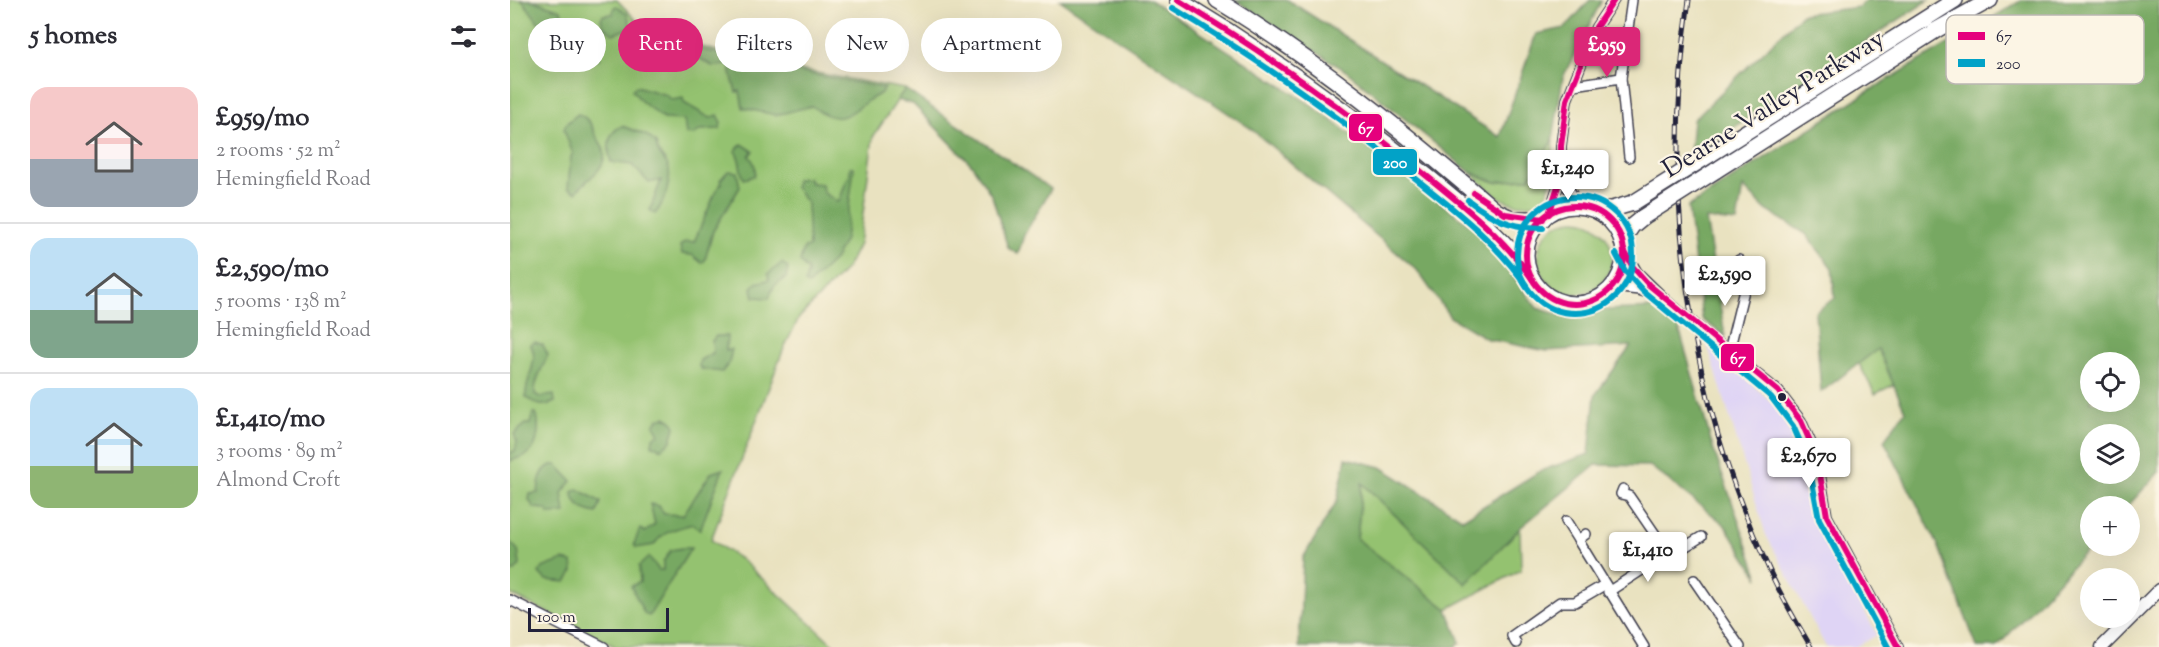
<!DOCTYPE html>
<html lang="en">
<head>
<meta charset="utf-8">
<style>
	:root { --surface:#fff; --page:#f7f7f7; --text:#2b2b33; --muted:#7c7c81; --line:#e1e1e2; --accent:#db2777 }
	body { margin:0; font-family:"Sorts Mill Goudy",serif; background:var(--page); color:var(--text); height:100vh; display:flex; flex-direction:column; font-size:22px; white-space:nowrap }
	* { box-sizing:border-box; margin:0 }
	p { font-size:20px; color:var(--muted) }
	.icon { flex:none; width:33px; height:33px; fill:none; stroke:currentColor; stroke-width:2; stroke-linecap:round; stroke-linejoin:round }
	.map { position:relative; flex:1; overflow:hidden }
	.drawer { display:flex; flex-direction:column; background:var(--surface); width:510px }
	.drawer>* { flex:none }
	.top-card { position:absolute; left:18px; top:18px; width:570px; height:54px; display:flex; gap:12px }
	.controls { position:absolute; left:1570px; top:352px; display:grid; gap:12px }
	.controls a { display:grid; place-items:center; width:60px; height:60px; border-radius:50%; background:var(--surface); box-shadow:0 6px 24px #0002; font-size:30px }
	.scale { position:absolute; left:18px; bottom:15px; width:141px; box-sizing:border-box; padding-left:6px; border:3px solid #22223b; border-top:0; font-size:16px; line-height:21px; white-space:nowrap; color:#22223b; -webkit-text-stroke:4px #fcf5e5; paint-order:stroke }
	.price { position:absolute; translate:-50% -51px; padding:0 14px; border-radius:6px; background:#fff; color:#222; font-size:20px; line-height:39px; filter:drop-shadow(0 2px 3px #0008) }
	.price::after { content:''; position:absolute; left:50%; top:36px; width:18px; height:14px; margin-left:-9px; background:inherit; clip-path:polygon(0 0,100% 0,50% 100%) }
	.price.active { background:var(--accent); color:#fff }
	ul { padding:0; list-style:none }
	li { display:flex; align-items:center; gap:18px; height:150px; padding:0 30px }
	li+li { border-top:2px solid var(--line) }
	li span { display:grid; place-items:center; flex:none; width:168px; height:120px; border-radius:18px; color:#555 }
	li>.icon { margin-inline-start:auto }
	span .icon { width:72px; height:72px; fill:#fffc; stroke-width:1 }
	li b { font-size:26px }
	h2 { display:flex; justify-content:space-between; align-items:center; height:72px; padding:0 30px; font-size:26px }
	.chip { padding:0 21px; border-radius:27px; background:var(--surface); box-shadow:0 6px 24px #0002; font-size:21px; line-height:54px }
	.chip.active { background:var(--accent); color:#fff }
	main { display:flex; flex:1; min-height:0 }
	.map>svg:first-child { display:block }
	.built { fill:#dfd4f5 }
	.green { fill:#94c270; stroke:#5b7256; stroke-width:1.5 }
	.forest { fill:#77a862; stroke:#4c654e; stroke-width:1.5; fill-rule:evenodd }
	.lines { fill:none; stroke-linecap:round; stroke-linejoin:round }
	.minor-casing { stroke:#403f4f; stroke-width:12 }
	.major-casing { stroke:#403f4f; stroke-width:15 }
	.highway-casing { stroke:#403f4f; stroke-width:18 }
	.minor { stroke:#fff; stroke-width:9 }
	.major { stroke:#fff; stroke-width:12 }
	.highway { stroke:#fff; stroke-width:15 }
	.rail-casing { stroke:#22223b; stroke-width:5 }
	.rail { stroke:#fcf5e5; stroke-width:3; stroke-dasharray:9; stroke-linecap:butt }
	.minor-bridge-casing { stroke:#403f4f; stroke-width:12; stroke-linecap:butt }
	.highway-bridge-casing { stroke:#403f4f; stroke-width:18; stroke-linecap:butt }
	.minor-bridge { stroke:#fff; stroke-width:9 }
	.highway-bridge { stroke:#fff; stroke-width:15 }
	.bus-1-casing { stroke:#fcf5e5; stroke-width:10 }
	.bus-2-casing { stroke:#fcf5e5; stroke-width:10 }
	.bus-1 { stroke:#e5007d; stroke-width:6 }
	.bus-2 { stroke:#02a2c7; stroke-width:6 }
	.bus-dot { fill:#22223b; stroke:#fcf5e5; stroke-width:2 }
	.labels { text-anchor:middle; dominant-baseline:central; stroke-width:4.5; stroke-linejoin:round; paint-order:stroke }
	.street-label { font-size:26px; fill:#22223b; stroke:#fcf5e5 }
	.key { fill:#fcf5e5; stroke:#bbb6b2; stroke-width:1.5 }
	.key-label { font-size:16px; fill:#22223b }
	.line-badge { stroke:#fcf5e5; stroke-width:2 }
	.badge-label { font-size:16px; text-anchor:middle; font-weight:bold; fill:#fff }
</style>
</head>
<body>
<main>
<section class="drawer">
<h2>5 homes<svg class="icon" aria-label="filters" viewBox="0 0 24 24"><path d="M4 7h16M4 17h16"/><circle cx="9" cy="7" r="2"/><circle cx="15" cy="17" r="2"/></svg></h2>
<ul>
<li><span style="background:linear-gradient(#f6c9c9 60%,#9aa5b1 0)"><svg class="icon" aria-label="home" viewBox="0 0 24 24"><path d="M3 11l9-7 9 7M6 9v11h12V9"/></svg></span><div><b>£959/mo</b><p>2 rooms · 52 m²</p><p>Hemingfield Road</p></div></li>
<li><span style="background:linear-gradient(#bfe0f5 60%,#7fa58c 0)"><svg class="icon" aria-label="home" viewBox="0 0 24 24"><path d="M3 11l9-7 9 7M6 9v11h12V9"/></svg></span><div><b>£2,590/mo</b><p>5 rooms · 138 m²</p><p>Hemingfield Road</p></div></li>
<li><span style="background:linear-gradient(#bfe0f5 65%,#8fb573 0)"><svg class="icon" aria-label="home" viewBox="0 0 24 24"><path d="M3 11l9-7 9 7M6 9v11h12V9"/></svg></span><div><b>£1,410/mo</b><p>3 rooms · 89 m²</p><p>Almond Croft</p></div></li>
</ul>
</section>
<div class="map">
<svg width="1649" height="647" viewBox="0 0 1649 647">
	<rect width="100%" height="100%" fill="#fcf5e5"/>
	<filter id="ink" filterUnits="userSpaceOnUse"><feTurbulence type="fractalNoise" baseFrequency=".0167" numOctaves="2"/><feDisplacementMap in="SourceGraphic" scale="12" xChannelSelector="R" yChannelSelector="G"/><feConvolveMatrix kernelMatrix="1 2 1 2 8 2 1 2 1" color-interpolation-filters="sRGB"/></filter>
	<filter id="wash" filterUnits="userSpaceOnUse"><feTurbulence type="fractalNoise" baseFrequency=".008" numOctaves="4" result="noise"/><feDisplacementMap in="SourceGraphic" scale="24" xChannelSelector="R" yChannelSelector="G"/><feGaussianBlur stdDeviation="1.35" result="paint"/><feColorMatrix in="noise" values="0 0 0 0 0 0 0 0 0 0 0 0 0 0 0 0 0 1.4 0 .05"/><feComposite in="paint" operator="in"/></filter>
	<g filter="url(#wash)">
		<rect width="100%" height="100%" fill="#e9e2c0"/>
		<polygon class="built" points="1197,343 1267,407 1294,458 1312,530 1367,635 1345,647 1316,647 1256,535"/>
		<g class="green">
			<polygon points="0,0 107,0 137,31 246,62 395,89 363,137 349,244 337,268 289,318 274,348 201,540 232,560 326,647 106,647 0,594"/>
			<path d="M1043,139V174L1034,202C998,212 985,195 960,172L985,182L1020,178Z"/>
			<circle cx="1065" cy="257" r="37"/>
			<polygon points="1368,346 1387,383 1365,394 1346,358"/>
			<polygon points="852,483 956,583 1010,528 1011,570 937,609 847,539"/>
		</g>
		<g class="forest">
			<path d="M11,0H22L51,10C53,27 69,33 83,41L90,59L76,61C69,53 68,44 58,38C51,34 42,34 36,30C25,21 21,9 11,0Z"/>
			<polygon points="550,0 640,0 800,104 971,233 1027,308 1063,319 1094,310 1147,308 1165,314 1203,448 1249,578 1214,524 1140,466 1086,465 1010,528 956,584 852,483 847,539 937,609 950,642 945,647 789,647 793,558 827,501 836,458 871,467 953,519 1030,471 1079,454 1085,395 1121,346 1036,351 977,339 940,317 907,270 740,128"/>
			<polygon points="725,0 778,0 990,137 1026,34 1055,28 1080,0 1092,0 1053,77 1043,139 1020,178 985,182 960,172 836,71"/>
			<polygon points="1356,0 1419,0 1180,156 1183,120 1292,14 1349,7"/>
			<path d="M1512,0H1649V472L1617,507H1581V546L1487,647H1467L1428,545L1374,440L1395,411L1368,349L1311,392L1305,312L1325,298L1322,268L1296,234L1256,210L1233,187L1227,222L1196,219L1215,336L1192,319L1178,207L1354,94ZM1581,363H1620V402H1581ZM1581,435H1620V474H1581Z"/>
			<polygon points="107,6 117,14 121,25 115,30 103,34 93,26 91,19 93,15 103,14 104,7"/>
			<path d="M172,44L246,64L375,88C370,96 363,97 356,102C334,119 326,124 302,106L266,115L233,108L230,91L226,92L219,65L202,66L168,45Z"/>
			<polygon points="126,86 156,95 162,100 173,98 174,103 200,118 208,115 211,121 210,129 190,130 184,135 176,134 174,120 154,119 132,102 122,90"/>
			<polygon points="395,89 541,189 514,235 508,254 498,248 482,196 462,165 403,104 387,100"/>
			<path d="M68,114C79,119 81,123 85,134C88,140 93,145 94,151C98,169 75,180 66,192L58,188L61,156L63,154L54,130L56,124Z"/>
			<path d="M112,126L136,135L146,143C147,154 152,155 157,164C164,176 154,204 145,214L140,210L151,180L139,183L122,165L101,162C97,149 97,132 112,126Z"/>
			<path d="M232,144L243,151L239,156C244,161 247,169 244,176L234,179C229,172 232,160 225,151Z"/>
			<path d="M340,167H344L335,239L324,260L298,285L295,283L298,271L290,262L294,248L299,247L297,203L285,187L286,179L298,178L301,183L312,184L313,192L328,202C334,193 333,184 340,175Z"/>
			<polygon points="218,171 227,172 230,187 203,231 195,260 192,263 182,255 172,254 170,246 175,242 184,242 207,189 212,183 210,180"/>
			<polygon points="272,263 278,268 276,278 264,286 259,298 244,297 242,288 246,283 259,280 258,274"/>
			<polygon points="206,336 217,336 216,351 222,349 219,363 212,372 191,369 189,366 190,360 203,353 202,341"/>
			<path d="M25,342L33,345L38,355C33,366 24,382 25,394L30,397L44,395L45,402C33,408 26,405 16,397C14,380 31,361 20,344Z"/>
			<path d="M23,413H26C30,424 29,447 18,454C13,458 5,458 0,461V453L5,451L7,442L4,434L16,424H20Z"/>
			<polygon points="155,417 162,421 165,427 161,441 151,449 142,445 143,438 149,434 144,425 148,419"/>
			<path d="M41,465H47L62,481L52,493L55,513L39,514L36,509L24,508L19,500L20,494L28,493C29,482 30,470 41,465Z"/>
			<path d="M213,469L190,530L183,524C168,528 152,531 144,545L126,548L124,544L130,529L135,532L145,524L140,504L149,506L154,514L173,515L201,473Z"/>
			<path d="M68,489L91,502L87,513C75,511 63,506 63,492Z"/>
			<polygon points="0,542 8,550 10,565 5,571 0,571"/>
			<polygon points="173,548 181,548 139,616 134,613 121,586 130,582 129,566 139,557 149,570 153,570 153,562 161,550"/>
			<polygon points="53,560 62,562 63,571 56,582 36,580 29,573 32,568"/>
		</g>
	</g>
	<g filter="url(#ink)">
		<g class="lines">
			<defs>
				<g id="minor">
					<polyline points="1064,85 1111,78"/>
					<polyline points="1119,157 1111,78 1122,0"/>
					<polyline points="1051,177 1065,199 1075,208"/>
					<polyline points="1039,214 1051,177 1051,146 1057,100 1086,27 1104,0"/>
					<polyline points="1114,250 1127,272 1158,302"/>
					<polyline points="1102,287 1129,290 1150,297"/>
					<polyline points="1202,338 1268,391 1291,421 1307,457 1317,516 1388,647"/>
					<polyline points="1219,351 1238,274 1229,260"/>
					<polyline points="1113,489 1111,494 1119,496 1160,556 1191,537"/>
					<polyline points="1056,521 1068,540"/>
					<polyline points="1076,534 1068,540 1134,647"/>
					<polyline points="1184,580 1230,647"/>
					<polyline points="1098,592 1135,568 1155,562 1160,556"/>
					<polyline points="0,600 94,647"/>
					<polyline points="1006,643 1002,636 1050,602 1065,602 1094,585"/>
				</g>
				<polyline id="major" points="1592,647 1649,590"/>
				<g id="highway">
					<path d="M668,0C758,54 842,114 922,180C959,211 997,239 1023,280"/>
					<path d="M707,0C807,61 897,134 986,211L1003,219H1033"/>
					<polyline points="1201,154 1445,0"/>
					<polyline points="1205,171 1428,29 1480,0"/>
					<circle cx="1065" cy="255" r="49"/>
					<polyline points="1083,209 1102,209 1123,203"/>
					<polyline points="1112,241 1122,226 1133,217"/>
				</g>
			</defs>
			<use href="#minor" class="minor-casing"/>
			<use href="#major" class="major-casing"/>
			<use href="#highway" class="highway-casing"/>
			<use href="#minor" class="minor"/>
			<use href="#major" class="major"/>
			<use href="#highway" class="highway"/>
			<defs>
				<path id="rail" d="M1179,0C1151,191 1176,392 1258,567C1270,595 1286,621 1301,647"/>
			</defs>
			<use href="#rail" class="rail-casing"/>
			<use href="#rail" class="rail"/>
			<defs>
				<polyline id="minor-bridge" points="1158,302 1202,338"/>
				<g id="highway-bridge">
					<polyline points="1123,203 1201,154"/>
					<polyline points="1133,217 1205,171"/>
				</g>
			</defs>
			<use href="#minor-bridge" class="minor-bridge-casing"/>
			<use href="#highway-bridge" class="highway-bridge-casing"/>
			<use href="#minor-bridge" class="minor-bridge"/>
			<use href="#highway-bridge" class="highway-bridge"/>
			<defs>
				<g id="bus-1">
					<path d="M668,0C752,51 832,107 908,169C950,203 992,235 1023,280"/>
					<polyline points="964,193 995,214 1033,219"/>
					<circle cx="1065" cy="255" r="49"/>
					<polyline points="1039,214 1051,177 1051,146 1057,100 1086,27 1104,0"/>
					<polyline points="1114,250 1122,266 1139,285 1268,391 1291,421 1307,457 1317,516 1388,647"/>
				</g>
				<g id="bus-2">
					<path d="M663,8C748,59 828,116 905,178C945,210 986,242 1016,285"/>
					<circle cx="1065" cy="255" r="58"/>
					<path d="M958,200C982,219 1002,228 1033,228"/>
					<polyline points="1106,254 1115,271 1133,291 1261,397 1283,426 1298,460 1309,519 1378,647"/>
				</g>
			</defs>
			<use href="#bus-1" class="bus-1-casing"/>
			<use href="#bus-2" class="bus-2-casing"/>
			<use href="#bus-1" class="bus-1"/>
			<use href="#bus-2" class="bus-2"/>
		</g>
	</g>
	<circle class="bus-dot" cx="1272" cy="397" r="5"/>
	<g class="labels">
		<g class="street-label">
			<text transform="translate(1264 105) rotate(-32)">Dearne Valley Parkway</text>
		</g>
	</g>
	<rect x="1436" y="15" width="198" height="69" rx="9" class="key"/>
	<rect x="1448" y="32" width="27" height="8" fill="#e5007d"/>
	<rect x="1448" y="59" width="27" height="8" fill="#02a2c7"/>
	<g class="key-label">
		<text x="1486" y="42">67</text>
		<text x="1486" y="69">200</text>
	</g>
	<g class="line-badge">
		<rect x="838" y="113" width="35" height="29" rx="6" fill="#e5007d"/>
		<rect x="862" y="148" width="46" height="28" rx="6" fill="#02a2c7"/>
		<rect x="1210" y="343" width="35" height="29" rx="6" fill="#e5007d"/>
	</g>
	<g class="badge-label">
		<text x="856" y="134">67</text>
		<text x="885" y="168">200</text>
		<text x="1228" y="364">67</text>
	</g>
</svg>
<div class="controls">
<a><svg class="icon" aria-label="locate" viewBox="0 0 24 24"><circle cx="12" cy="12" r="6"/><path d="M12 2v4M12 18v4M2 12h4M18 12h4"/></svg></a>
<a><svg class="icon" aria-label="layers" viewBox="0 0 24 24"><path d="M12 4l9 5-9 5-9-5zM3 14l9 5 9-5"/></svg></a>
<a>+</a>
<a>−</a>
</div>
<div class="scale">100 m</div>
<b class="price active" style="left:1097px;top:78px">£959</b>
<b class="price" style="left:1058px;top:201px">£1,240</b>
<b class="price" style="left:1215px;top:307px">£2,590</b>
<b class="price" style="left:1299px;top:489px">£2,670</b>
<b class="price" style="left:1138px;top:583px">£1,410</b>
<div class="top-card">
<a class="chip">Buy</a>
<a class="chip active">Rent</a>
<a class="chip">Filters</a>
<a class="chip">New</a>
<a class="chip">Apartment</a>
</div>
</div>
</main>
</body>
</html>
